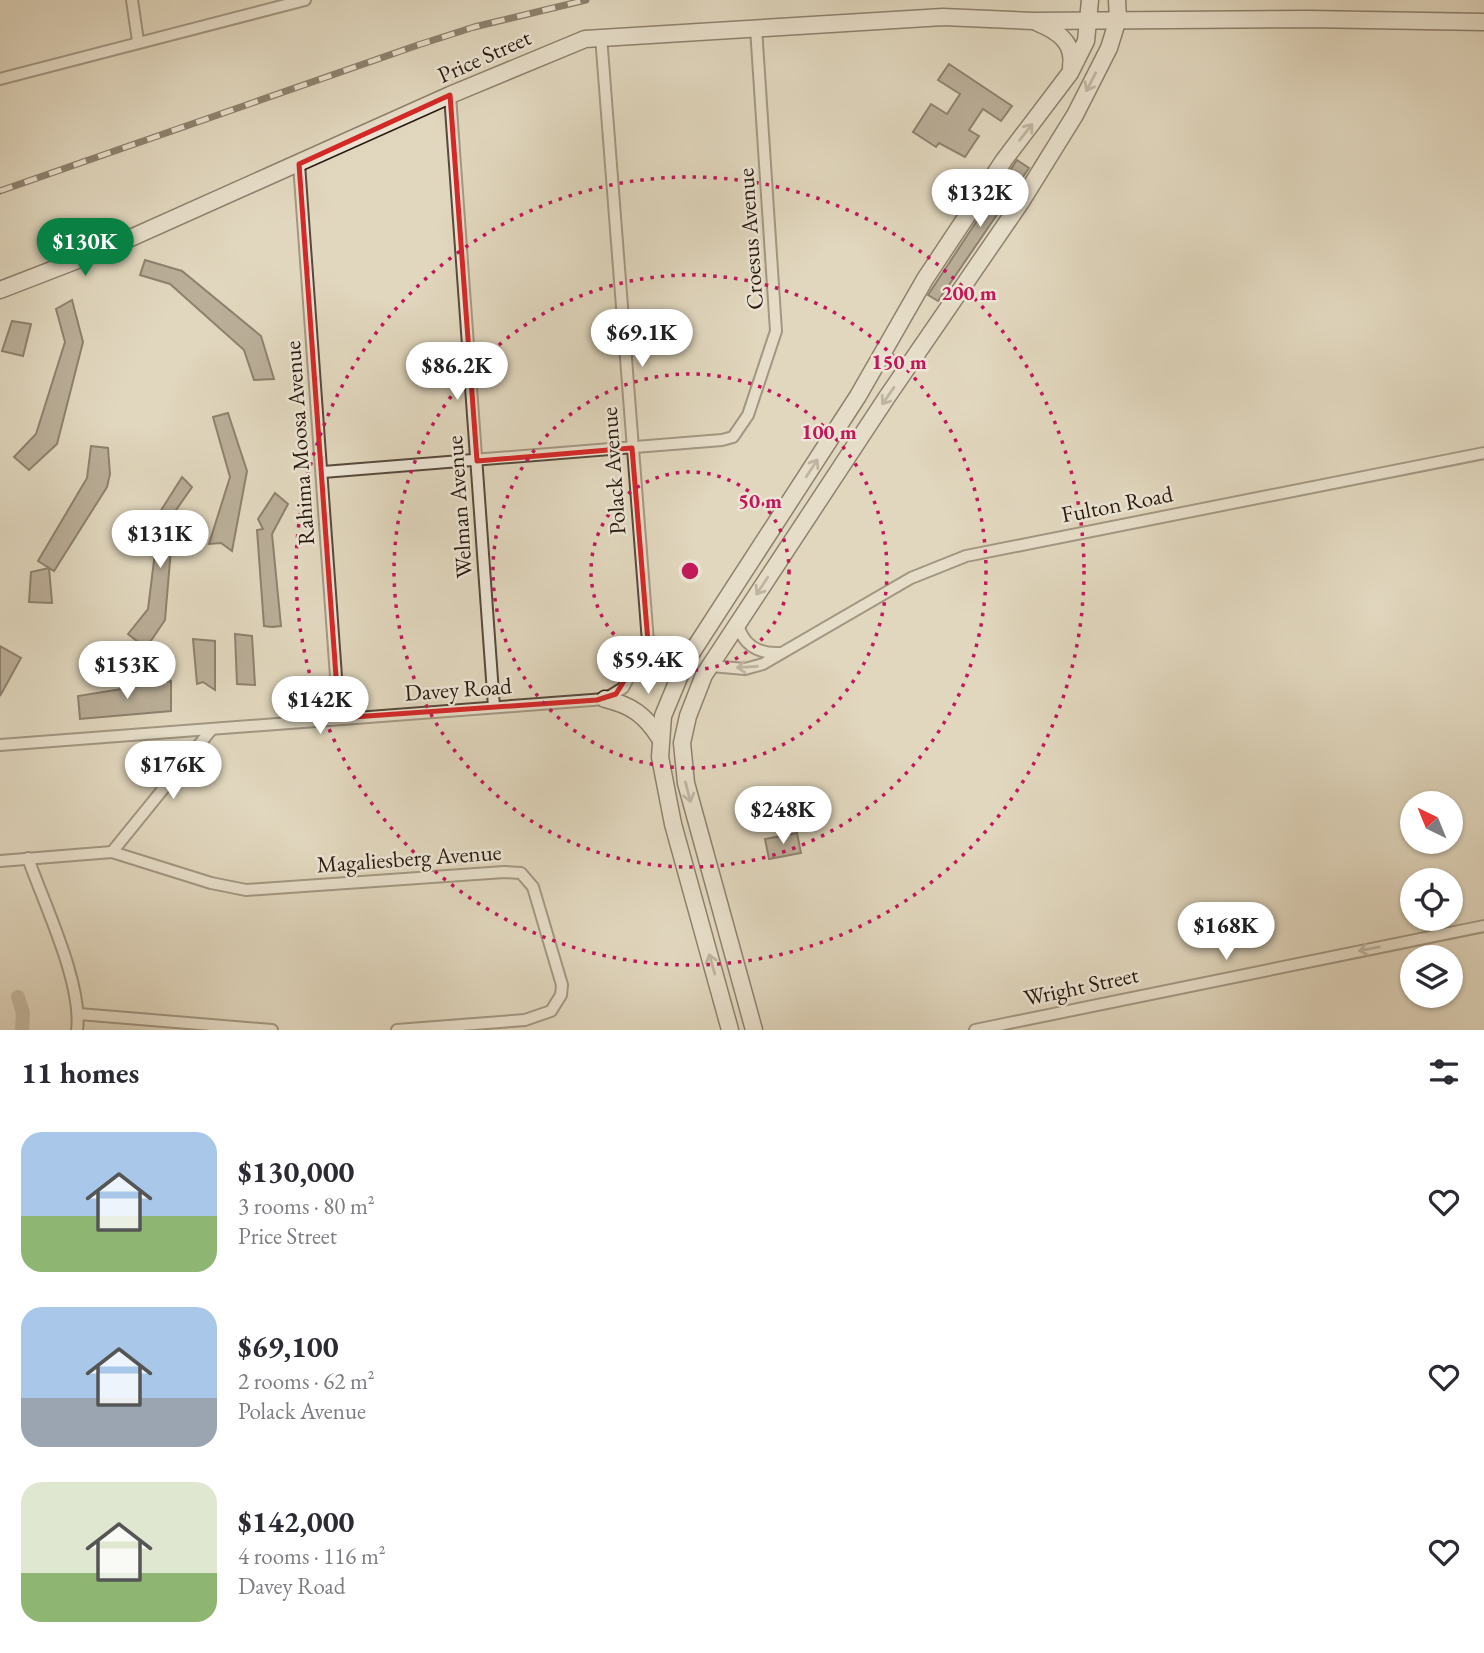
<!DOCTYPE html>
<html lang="en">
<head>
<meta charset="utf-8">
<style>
	:root { --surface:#fff; --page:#f2f2f3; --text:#2b2b33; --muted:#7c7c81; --accent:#0b8043 }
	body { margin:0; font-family:"EB Garamond",serif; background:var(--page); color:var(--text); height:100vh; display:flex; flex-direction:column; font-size:26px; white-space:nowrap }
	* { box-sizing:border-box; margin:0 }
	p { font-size:23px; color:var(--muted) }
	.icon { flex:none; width:38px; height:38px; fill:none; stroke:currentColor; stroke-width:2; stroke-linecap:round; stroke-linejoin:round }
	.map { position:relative; height:1030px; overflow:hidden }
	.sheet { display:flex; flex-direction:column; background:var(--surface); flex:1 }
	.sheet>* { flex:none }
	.needle { width:46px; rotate:317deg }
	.fabs { position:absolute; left:1400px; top:791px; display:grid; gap:14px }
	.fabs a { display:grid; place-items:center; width:63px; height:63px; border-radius:50%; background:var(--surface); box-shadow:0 2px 5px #0004; font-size:35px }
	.price { position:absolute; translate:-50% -60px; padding:0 16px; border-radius:24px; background:#fff; color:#222; font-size:23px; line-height:46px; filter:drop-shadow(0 2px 4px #0008) }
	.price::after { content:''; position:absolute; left:50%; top:42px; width:21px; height:16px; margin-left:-10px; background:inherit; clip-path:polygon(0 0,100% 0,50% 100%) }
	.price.current { background:var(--accent); color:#fff }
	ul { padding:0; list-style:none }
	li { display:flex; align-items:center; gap:21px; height:175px; padding:0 21px }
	li span { display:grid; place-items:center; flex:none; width:196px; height:140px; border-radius:21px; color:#555 }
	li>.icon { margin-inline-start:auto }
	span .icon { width:84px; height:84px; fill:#fffc; stroke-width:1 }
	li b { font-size:30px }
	h2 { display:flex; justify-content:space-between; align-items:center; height:84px; padding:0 21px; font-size:30px }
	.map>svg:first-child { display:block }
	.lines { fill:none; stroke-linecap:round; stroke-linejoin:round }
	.canal { stroke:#a29782; stroke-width:14 }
	.building { fill:#897c6a; stroke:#291a0f; stroke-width:2 }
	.street-casing { stroke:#57493b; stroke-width:14 }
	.secondary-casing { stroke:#291a0f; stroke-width:19 }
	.street { stroke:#ece5d5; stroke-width:10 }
	.secondary { stroke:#ece5d5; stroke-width:16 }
	.rail-casing { stroke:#291a0f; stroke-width:7 }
	.rail { stroke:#ece5d5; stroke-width:4.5; stroke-dasharray:13; stroke-linecap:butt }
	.oneway { stroke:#948a7c }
	.marked { fill:none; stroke:#d62828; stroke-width:5; stroke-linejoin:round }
	.ring { fill:none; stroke:#c2185b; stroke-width:3.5; stroke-dasharray:3.5 7 }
	.labels { text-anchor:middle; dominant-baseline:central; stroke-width:5; stroke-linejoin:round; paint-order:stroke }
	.street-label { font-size:23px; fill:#291a0f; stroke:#ece5d5 }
	.centre { fill:#c2185b; stroke:#ece5d5; stroke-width:3.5 }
	.ring-label { font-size:21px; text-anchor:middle; font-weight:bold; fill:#c2185b; stroke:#ece5d5; stroke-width:5; stroke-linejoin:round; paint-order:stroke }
</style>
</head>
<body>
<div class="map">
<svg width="1484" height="1030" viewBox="0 0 1484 1030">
	<rect width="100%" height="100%" fill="#e1d7be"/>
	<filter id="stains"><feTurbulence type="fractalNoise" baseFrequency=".00286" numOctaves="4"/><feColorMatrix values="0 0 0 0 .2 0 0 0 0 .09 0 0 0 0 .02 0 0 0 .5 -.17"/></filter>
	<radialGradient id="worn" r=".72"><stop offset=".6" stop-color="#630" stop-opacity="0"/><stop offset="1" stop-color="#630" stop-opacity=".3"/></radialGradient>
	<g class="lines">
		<polyline class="canal" points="18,997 23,1013 22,1030"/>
	</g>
	<g class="building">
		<polygon points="949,64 1012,106 1001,121 983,109 969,130 979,136 965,157 939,143 936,147 913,132 931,104 947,114 960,94 938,80"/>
		<polygon points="1017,160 1029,168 938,301 928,295"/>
		<polygon points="145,260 182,271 261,336 274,379 254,380 244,350 170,284 140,275"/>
		<polygon points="72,300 83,342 57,444 29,470 14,457 36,434 65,342 56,309"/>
		<polygon points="12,321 31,324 23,356 2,351"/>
		<polygon points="228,413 247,471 232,551 221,543 209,544 230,477 213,417"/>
		<polygon points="91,446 108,448 110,474 107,487 54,571 38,561 87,478"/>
		<polygon points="182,477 192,487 174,513 165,620 146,648 128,634 148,609 160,512"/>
		<polygon points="275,493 288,504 272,534 281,626 272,627 264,626 257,530 263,529 258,519"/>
		<polygon points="49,568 52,603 29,602 31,572"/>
		<polygon points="235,634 252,636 255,685 237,684"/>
		<polygon points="193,639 215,641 215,690 203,682 197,684"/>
		<polygon points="0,646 21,658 0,696"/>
		<polygon points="171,681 171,711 80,719 78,696"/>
		<polygon points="797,833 801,853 769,859 765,839"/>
	</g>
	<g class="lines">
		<defs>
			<g id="street">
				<polyline points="132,0 138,41"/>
				<polyline points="0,79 305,0"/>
				<polyline points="450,95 494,707"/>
				<polyline points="299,164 339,718"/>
				<polyline points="323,472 722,440 733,437 748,415 776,331 756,28"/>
				<path d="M738,622C741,644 758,654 779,653"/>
				<polyline points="648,642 697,647"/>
				<polyline points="711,666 745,669 763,664 911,578 966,556 1484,453"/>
				<polyline points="0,745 605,699 623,688 648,642 601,36"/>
				<polyline points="112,852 211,730"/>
				<path d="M28,858C44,904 83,984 77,1030"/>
				<polyline points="0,861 112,852 211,883 246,890 504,872 521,873 533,887 562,985 561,995 551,1011 525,1020 397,1030"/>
				<polyline points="79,1014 272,1030"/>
				<polyline points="975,1030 1484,926"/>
			</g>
			<g id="secondary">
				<path d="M1038,23C1058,31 1075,43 1071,67"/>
				<polyline points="0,290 106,249 450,95 585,39 943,17 1033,21 1308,19 1484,22"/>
				<path d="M605,699C631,705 645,715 659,737"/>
				<polyline points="730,1030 673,824 660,757 663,716 685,663 858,396 925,279 1004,160 1070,73 1086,41 1090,0"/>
				<polyline points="754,1030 686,783 682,743 688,716 704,675 887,397 1021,202 1075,115 1109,48 1118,19 1117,0"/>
			</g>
		</defs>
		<use href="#street" class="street-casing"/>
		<use href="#secondary" class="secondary-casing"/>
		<use href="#street" class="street"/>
		<use href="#secondary" class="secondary"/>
		<defs>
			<polyline id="rail" points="0,191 418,45 474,27 586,0"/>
		</defs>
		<use href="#rail" class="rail-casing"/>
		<use href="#rail" class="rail"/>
	</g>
	<defs><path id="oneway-shaft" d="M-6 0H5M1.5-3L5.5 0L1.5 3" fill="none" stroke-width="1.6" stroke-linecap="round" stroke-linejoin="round" transform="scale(1.75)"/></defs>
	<g class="oneway">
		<use href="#oneway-shaft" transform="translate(1091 82) rotate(117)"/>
		<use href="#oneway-shaft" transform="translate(1026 132) rotate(-52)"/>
		<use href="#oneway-shaft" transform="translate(888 396) rotate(125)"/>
		<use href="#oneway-shaft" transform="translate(812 468) rotate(-57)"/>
		<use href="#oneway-shaft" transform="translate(762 586) rotate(123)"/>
		<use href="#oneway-shaft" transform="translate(747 667) rotate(176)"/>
		<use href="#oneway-shaft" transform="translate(688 792) rotate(76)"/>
		<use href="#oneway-shaft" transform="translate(1369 949) rotate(169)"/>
		<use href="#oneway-shaft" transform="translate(712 964) rotate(-106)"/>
	</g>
	<path d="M0 0H1484V1030H0ZM450,95L477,461L632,448L648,642L616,694L597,700L339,718L299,164Z" fill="#e1d7be" fill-opacity=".55" fill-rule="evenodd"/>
	<path class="marked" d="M450,95L477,461L632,448L648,642L616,694L597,700L339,718L299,164Z"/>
	<g class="ring">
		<circle cx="690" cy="571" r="99"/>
		<circle cx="690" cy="571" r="197"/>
		<circle cx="690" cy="571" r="296"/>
		<circle cx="690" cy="571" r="394"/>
	</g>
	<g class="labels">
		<g class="street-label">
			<text transform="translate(484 56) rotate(-24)">Price Street</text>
			<text transform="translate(750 239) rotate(-94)">Croesus Avenue</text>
			<text transform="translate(299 443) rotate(-94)">Rahima Moosa Avenue</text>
			<text transform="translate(613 471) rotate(-94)">Polack Avenue</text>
			<text transform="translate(1117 504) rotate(-11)">Fulton Road</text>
			<text transform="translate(459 507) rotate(-94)">Welman Avenue</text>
			<text transform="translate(458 689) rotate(-4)">Davey Road</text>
			<text transform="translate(409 858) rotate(-4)">Magaliesberg Avenue</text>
			<text transform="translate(1081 986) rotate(-12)">Wright Street</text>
		</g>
	</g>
	<circle cx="690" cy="571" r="10" class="centre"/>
	<g class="ring-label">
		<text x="969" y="300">200 m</text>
		<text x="899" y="369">150 m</text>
		<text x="829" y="439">100 m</text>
		<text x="760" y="508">50 m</text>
	</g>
	<rect width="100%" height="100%" filter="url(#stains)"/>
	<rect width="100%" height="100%" fill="url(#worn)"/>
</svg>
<div class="fabs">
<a><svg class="needle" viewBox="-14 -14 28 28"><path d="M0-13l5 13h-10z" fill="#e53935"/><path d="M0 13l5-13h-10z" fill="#7c7c81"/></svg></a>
<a><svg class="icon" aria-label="locate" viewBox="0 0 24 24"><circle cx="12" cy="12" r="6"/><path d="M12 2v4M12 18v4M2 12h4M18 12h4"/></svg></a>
<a><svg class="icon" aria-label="layers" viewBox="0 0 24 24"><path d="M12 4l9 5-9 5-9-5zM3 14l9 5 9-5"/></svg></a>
</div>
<b class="price" style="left:980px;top:229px">$132K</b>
<b class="price current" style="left:85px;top:278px">$130K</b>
<b class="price" style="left:642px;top:369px">$69.1K</b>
<b class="price" style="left:457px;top:402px">$86.2K</b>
<b class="price" style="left:160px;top:570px">$131K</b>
<b class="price" style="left:648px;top:696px">$59.4K</b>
<b class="price" style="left:127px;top:701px">$153K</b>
<b class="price" style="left:320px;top:736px">$142K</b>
<b class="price" style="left:173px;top:801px">$176K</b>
<b class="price" style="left:783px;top:846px">$248K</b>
<b class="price" style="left:1226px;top:962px">$168K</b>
</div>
<section class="sheet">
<h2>11 homes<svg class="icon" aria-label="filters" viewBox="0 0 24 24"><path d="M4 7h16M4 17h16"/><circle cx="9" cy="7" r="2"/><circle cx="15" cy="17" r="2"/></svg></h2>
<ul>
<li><span style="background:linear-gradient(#a9c7e8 60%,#8fb573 0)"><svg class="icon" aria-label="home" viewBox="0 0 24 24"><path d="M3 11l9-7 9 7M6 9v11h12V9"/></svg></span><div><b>$130,000</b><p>3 rooms · 80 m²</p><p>Price Street</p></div><svg class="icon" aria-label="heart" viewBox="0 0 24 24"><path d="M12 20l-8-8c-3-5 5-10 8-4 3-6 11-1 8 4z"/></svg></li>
<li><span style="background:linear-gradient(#a9c7e8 65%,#9aa5b1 0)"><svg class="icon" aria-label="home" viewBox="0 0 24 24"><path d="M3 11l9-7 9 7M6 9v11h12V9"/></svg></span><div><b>$69,100</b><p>2 rooms · 62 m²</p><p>Polack Avenue</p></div><svg class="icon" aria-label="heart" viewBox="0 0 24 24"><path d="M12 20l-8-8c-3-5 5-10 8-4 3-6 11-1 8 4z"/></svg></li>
<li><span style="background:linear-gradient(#dfe7d0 65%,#8fb573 0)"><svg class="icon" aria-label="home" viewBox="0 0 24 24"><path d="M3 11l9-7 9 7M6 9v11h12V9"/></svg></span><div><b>$142,000</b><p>4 rooms · 116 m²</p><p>Davey Road</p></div><svg class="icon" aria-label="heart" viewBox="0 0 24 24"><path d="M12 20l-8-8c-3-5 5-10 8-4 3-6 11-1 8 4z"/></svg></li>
</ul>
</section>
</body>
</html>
